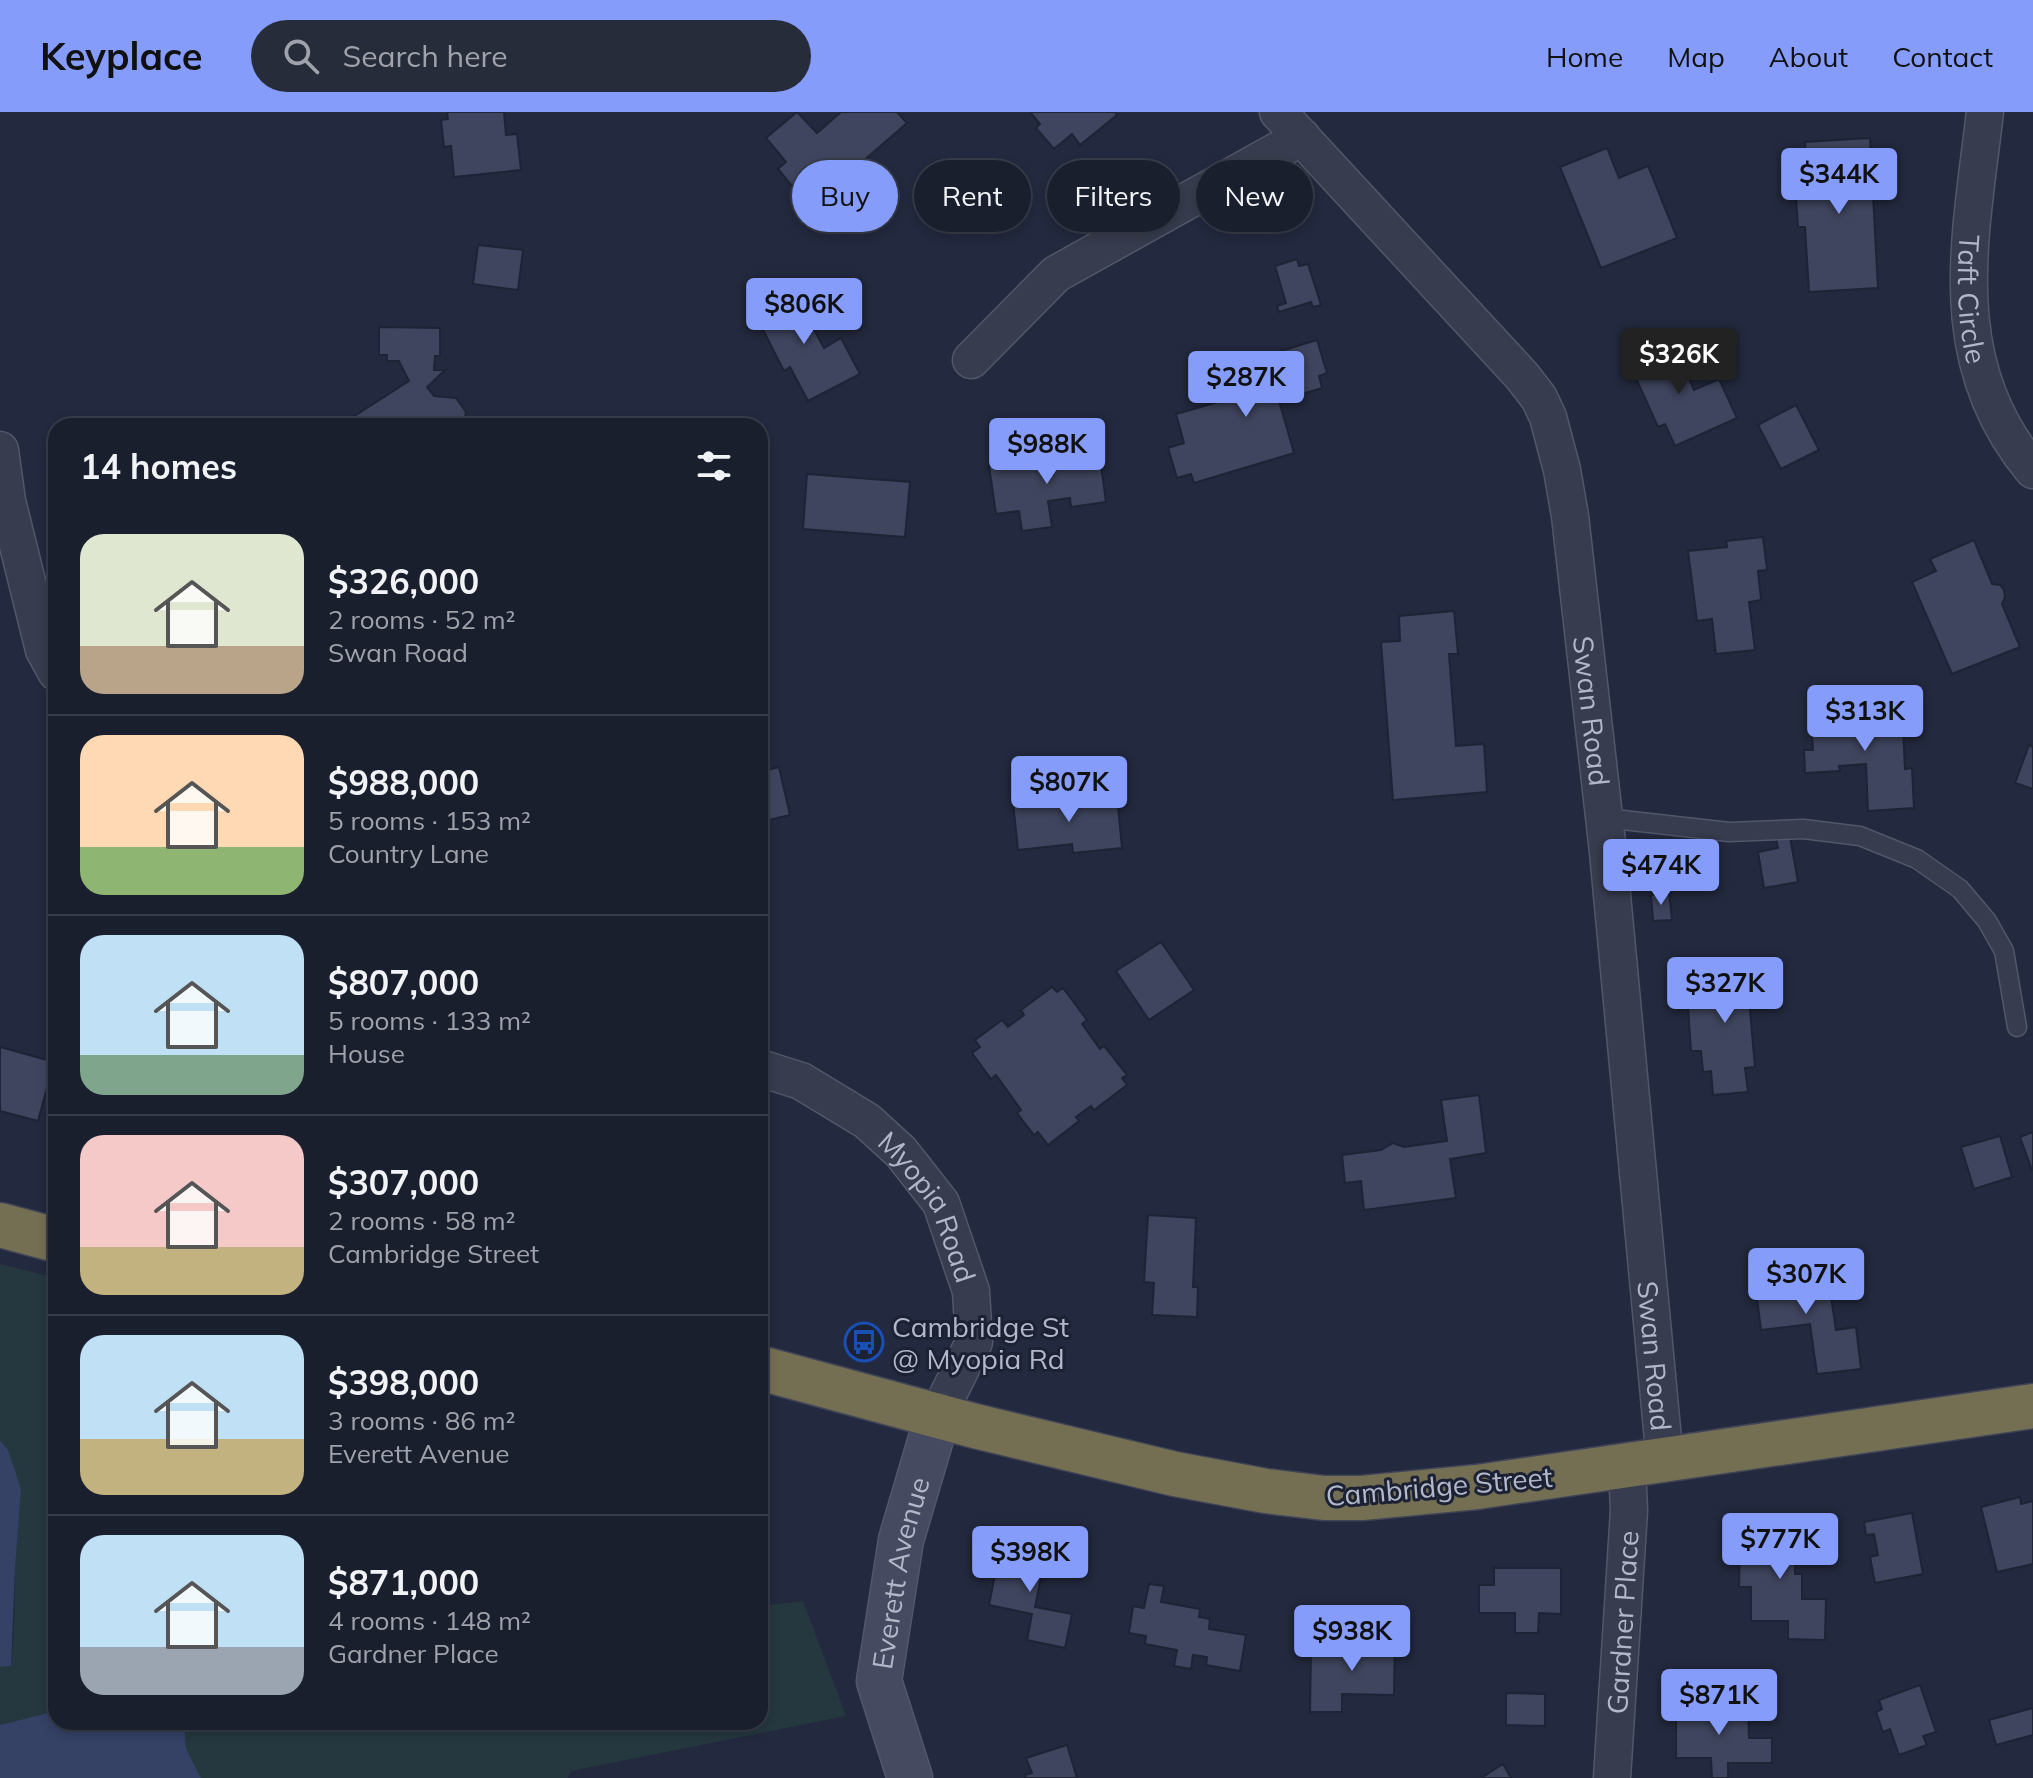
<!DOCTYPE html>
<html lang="en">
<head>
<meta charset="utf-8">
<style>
	:root { --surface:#1a1f2e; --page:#272c3a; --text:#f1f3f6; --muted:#9fa2aa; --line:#383d4a; --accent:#859cfb }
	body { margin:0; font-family:Mulish,sans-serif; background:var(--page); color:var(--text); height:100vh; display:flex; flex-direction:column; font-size:30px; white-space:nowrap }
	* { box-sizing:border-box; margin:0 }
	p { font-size:26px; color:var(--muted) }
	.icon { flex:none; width:44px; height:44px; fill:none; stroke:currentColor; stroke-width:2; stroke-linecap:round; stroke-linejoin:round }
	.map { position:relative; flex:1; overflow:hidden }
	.drawer { position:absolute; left:48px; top:306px; width:720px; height:1312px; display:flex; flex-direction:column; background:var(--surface); border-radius:24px; box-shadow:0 4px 12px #0003,0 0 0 2px var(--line) }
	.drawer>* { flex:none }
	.top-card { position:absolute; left:792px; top:48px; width:760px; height:72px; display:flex; gap:16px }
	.price { position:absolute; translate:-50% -68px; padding:0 18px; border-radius:8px; background:var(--accent); color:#111; font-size:26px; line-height:52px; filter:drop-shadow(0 2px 4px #0008) }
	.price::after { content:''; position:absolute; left:50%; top:48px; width:24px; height:18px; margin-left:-12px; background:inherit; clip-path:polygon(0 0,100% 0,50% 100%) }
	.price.on { background:#222; color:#fff }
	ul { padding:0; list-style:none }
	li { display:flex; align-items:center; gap:24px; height:200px; padding:0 32px }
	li+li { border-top:2px solid var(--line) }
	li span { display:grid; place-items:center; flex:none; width:224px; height:160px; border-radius:24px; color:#555 }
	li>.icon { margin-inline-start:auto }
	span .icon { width:96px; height:96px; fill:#fffc; stroke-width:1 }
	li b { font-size:34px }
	h2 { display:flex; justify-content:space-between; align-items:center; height:96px; padding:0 32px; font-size:34px }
	.tag { padding:0 28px; border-radius:36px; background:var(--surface); box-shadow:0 4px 12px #0003,0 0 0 2px var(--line); font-size:28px; line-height:72px }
	.tag.on { background:var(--accent); color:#111 }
	header { display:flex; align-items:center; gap:48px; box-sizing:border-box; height:112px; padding:0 40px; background:var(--accent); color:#111 }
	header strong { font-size:38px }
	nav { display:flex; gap:44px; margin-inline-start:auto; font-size:28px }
	.search { width:560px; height:72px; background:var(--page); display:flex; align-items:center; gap:20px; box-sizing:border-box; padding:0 28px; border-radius:44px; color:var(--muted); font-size:30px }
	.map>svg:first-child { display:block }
	.green { fill:#25373f }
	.water { fill:#354165 }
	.building { fill:#3f455e; stroke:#1e2335; stroke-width:2 }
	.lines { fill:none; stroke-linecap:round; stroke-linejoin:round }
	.lane-casing { stroke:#525769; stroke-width:21 }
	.street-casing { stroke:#525769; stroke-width:39 }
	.secondary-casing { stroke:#525769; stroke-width:47 }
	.highway-casing { stroke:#3f4456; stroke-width:47 }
	.lane { stroke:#373c4e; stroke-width:18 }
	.street { stroke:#373c4e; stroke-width:36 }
	.secondary { stroke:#454a61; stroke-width:44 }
	.highway { stroke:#746e53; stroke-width:44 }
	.labels { text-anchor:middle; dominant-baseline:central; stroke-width:6; stroke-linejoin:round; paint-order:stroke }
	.street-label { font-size:28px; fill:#b2b7c9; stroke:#1c2133 }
	.poi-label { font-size:28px; fill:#b2b7c9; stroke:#1c2133; text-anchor:start }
</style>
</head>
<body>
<header>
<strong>Keyplace</strong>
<div class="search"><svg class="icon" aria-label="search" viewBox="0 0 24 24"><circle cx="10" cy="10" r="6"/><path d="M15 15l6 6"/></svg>Search here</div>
<nav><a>Home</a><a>Map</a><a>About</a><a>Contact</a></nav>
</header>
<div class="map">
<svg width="2033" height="1666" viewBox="0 0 2033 1666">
	<rect width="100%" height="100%" fill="#23293e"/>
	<g class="green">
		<path d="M0,1152L56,1166V1599L0,1613V1555L11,1554C19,1483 12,1409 8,1338L0,1328Z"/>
		<polygon points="803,1489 846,1604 571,1659 568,1666 201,1666 186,1636 184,1610 760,1610 760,1494"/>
	</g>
	<g class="water">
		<polygon points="0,1328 8,1338 21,1377 15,1456 11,1554 0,1555"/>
		<polygon points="56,1599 56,1610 184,1610 186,1636 201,1666 0,1666 0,1613"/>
	</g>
	<g class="building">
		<polygon points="447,0 504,0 506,23 517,22 521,58 454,65 451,34 444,35 441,8 448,7"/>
		<polygon points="797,0 817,21 841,0 897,0 907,11 854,57 850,53 806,91 778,57 786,50 766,26"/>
		<polygon points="1030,0 1115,0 1117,3 1080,33 1072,22 1054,37 1036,16 1040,12"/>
		<polygon points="1870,26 1878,176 1809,180 1805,115 1798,115 1796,86 1808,86 1805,30"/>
		<polygon points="1607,36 1619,66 1648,54 1677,126 1601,156 1560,55"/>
		<polygon points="478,133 523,138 518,178 473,172"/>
		<polygon points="1297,147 1299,154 1308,152 1321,193 1313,195 1311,190 1279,200 1277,194 1286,191 1275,154"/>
		<polygon points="791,175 824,236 841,226 860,262 808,289 790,255 784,259 752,196"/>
		<polygon points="379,215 440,216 440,244 435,244 434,258 445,258 427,275 434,284 456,286 466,300 464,314 339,314 409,269 399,249 387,249 387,243 379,243"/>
		<polygon points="1652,227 1661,246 1676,239 1694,278 1719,267 1737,306 1675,334 1665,312 1658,315 1631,255 1640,252 1633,237"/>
		<polygon points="1317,228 1327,261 1319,264 1322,276 1279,289 1294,341 1194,371 1191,362 1177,366 1168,336 1184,331 1176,302 1221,289 1218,276 1286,256 1281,239"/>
		<polygon points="1796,293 1819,338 1781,357 1758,313"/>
		<polygon points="670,305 674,314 650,314"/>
		<polygon points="1099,338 1106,390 1071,395 1070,386 1048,389 1052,415 1022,419 1019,399 996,402 989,354"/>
		<polygon points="807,362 910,370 905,425 803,417"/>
		<polygon points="1763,425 1767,458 1758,459 1761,488 1749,490 1755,538 1716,542 1712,507 1697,509 1688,439 1727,435 1726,429"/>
		<polygon points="1974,428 1992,472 2000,473 2004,478 2005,485 2002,492 2020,535 1952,562 1912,470 1936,459 1930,447"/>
		<polygon points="1454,499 1458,542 1449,542 1456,634 1484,632 1487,680 1393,688 1381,530 1400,529 1399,504"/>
		<polygon points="1880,590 1880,599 1893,598 1893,615 1903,615 1905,657 1912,656 1914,696 1868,699 1866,652 1839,654 1840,659 1805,661 1804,638 1813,638 1811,607 1836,605 1835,593"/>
		<polygon points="2029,633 2033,635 2033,677 2015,671"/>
		<polygon points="779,655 790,703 760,710 760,660"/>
		<polygon points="1067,684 1068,689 1117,684 1122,736 1073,741 1072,732 1018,738 1013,690"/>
		<polygon points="1789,719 1798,770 1764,776 1758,740 1778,736 1775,722"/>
		<polygon points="1669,781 1672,808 1653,809 1651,783"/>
		<polygon points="1161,830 1194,878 1149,908 1116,859"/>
		<polygon points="1757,849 1759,885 1749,887 1755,955 1745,956 1748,980 1713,983 1711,959 1703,960 1701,939 1691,939 1687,881 1710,879 1709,858 1716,857 1716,852"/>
		<polygon points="1052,875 1057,880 1063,876 1087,908 1082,912 1100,937 1104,934 1127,963 1122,966 1127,973 1094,998 1091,994 1076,1005 1079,1009 1048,1033 1038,1020 1034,1023 1017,1001 1021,998 996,963 991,967 972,941 980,935 975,928 1002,908 1008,915 1024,903 1021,898"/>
		<polygon points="0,935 54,950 38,1009 0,999"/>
		<polygon points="1479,983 1486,1041 1450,1047 1456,1086 1364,1098 1361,1069 1345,1071 1342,1043 1381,1038 1393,1031 1404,1035 1447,1029 1441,988"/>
		<polygon points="2033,1020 2033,1058 2032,1058 2020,1025"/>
		<polygon points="2000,1024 2012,1065 1974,1077 1961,1035"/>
		<polygon points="1148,1103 1196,1106 1193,1175 1198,1175 1197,1205 1152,1203 1154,1171 1144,1170"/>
		<polygon points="1803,1146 1809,1188 1831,1185 1836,1218 1856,1215 1861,1257 1817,1262 1810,1212 1761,1218 1754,1162 1777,1159 1775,1150"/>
		<polygon points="2020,1385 2021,1392 2033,1389 2033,1452 1997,1460 1981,1395"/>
		<polygon points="1912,1401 1923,1462 1875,1471 1870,1445 1878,1443 1874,1422 1866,1423 1864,1410"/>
		<polygon points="1756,1414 1812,1415 1812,1438 1795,1438 1795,1462 1802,1462 1802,1487 1826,1487 1825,1528 1788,1527 1788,1509 1751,1509 1751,1475 1739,1475 1740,1423 1756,1423"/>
		<polygon points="1023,1426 1048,1431 1035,1495 1072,1502 1065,1536 1027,1528 1032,1502 989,1493 997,1452 1010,1454 1013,1442 1019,1443"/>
		<polygon points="1494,1456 1561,1456 1561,1502 1539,1501 1538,1521 1515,1521 1515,1501 1479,1501 1479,1473 1494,1473"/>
		<polygon points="1149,1472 1164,1474 1161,1490 1200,1497 1199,1505 1210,1507 1209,1517 1246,1523 1240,1559 1206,1553 1207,1545 1193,1543 1191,1557 1174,1554 1177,1538 1145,1532 1146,1524 1129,1521 1133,1494 1144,1496"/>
		<polygon points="1369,1522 1395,1522 1394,1583 1342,1582 1342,1600 1310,1600 1311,1538 1368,1538"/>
		<polygon points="1920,1573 1936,1620 1923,1624 1927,1633 1899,1643 1890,1617 1883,1620 1876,1600 1882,1597 1879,1588"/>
		<polygon points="1506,1581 1545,1582 1545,1614 1506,1613"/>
		<polygon points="1676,1593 1748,1593 1749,1626 1772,1626 1772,1651 1728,1651 1728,1666 1712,1666 1711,1646 1676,1646"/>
		<polygon points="2033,1596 2033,1623 1996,1633 1989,1608"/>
		<polygon points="1067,1633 1077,1666 1026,1666 1025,1663 1032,1661 1026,1646"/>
		<polygon points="1503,1652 1511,1666 1481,1666"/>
	</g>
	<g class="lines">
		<defs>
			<polyline id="lane" points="1605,706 1729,720 1803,717 1860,724 1917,747 1960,777 1987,809 2004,839 2017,915"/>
			<g id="street">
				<path id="s1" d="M1278,0L1522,264L1539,286L1548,305L1562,358L1570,404L1608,740L1665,1349"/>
				<path id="s2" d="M1985,0C1970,129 1942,249 2033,358"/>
				<polyline points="971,248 1056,162 1302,25"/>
				<polyline points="0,338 7,389 44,538 56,560"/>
				<path id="s3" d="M760,956L801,969L867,1009L901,1040L941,1091L971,1179L974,1230L938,1303"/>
				<path id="s4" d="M1612,1666L1629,1398L1627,1355"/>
			</g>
			<g id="secondary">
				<path id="s5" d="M910,1666L879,1569L901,1428L938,1303"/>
			</g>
			<g id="highway">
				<polyline points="0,1113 56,1128"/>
				<polyline points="760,1256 975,1314 1175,1362 1266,1379 1324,1386 1362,1386 1477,1375 2033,1294"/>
			</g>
		</defs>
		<use href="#lane" class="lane-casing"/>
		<use href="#street" class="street-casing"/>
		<use href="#secondary" class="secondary-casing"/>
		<use href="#highway" class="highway-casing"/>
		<use href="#lane" class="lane"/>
		<use href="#street" class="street"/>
		<use href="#secondary" class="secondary"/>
		<use href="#highway" class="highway"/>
	</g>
	<defs>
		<symbol id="bus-ring" viewBox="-11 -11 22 22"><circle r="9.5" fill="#1c2133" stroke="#1a4fb4" stroke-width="1.5"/><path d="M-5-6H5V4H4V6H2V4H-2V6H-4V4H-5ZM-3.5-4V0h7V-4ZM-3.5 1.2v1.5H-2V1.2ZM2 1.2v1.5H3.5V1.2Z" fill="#1a4fb4"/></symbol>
	</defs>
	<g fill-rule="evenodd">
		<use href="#bus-ring" x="842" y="1208" width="44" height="44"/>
	</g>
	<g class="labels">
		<g class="street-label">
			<text stroke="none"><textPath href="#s2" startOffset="188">Taft Circle</textPath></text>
			<text stroke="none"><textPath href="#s1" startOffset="706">Swan Road</textPath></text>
			<text stroke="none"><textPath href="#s3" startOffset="228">Myopia Road</textPath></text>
			<text stroke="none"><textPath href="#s1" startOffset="1354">Swan Road</textPath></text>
			<text transform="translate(1439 1374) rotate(-5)">Cambridge Street</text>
			<text stroke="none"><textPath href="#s5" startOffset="212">Everett Avenue</textPath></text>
			<text stroke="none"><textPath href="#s4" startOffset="156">Gardner Place</textPath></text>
		</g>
		<g class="poi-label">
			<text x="892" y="1214">Cambridge St<tspan x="892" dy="32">@ Myopia Rd</tspan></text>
		</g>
	</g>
</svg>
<b class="price" style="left:1839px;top:104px">$344K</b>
<b class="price" style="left:804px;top:234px">$806K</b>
<b class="price on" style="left:1679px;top:284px">$326K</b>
<b class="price" style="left:1246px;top:307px">$287K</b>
<b class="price" style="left:1047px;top:374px">$988K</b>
<b class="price" style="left:1865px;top:641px">$313K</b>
<b class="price" style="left:1069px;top:712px">$807K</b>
<b class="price" style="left:1661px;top:795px">$474K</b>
<b class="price" style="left:1725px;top:913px">$327K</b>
<b class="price" style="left:1806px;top:1204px">$307K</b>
<b class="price" style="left:1780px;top:1469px">$777K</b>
<b class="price" style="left:1030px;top:1482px">$398K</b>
<b class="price" style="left:1352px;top:1561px">$938K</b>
<b class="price" style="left:1719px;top:1625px">$871K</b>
<div class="top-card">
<a class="tag on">Buy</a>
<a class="tag">Rent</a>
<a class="tag">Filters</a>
<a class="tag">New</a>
</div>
<section class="drawer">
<h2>14 homes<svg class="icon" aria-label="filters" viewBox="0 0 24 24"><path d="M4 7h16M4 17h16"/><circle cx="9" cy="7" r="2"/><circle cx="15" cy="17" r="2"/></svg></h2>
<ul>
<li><span style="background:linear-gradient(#dfe7d0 70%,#b9a48a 0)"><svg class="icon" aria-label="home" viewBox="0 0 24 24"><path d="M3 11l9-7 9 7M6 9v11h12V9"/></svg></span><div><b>$326,000</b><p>2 rooms · 52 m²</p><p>Swan Road</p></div></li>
<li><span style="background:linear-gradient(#ffd9b3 70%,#8fb573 0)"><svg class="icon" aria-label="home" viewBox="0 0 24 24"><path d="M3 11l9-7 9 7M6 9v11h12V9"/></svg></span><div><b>$988,000</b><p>5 rooms · 153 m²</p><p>Country Lane</p></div></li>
<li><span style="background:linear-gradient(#bfe0f5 75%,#7fa58c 0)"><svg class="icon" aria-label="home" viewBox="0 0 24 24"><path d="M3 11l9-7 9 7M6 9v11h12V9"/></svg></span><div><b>$807,000</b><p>5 rooms · 133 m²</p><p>House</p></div></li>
<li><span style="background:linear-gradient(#f6c9c9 70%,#c2b280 0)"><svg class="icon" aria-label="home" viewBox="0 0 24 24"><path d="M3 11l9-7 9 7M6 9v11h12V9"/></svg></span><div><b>$307,000</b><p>2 rooms · 58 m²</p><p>Cambridge Street</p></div></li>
<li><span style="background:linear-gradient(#bfe0f5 65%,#c2b280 0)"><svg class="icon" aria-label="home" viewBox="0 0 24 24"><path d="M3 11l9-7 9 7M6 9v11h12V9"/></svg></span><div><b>$398,000</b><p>3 rooms · 86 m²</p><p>Everett Avenue</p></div></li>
<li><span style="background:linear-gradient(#bfe0f5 70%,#9aa5b1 0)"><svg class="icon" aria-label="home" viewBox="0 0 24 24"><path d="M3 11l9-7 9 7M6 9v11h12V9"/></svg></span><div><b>$871,000</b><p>4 rooms · 148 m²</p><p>Gardner Place</p></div></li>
</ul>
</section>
</div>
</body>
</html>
